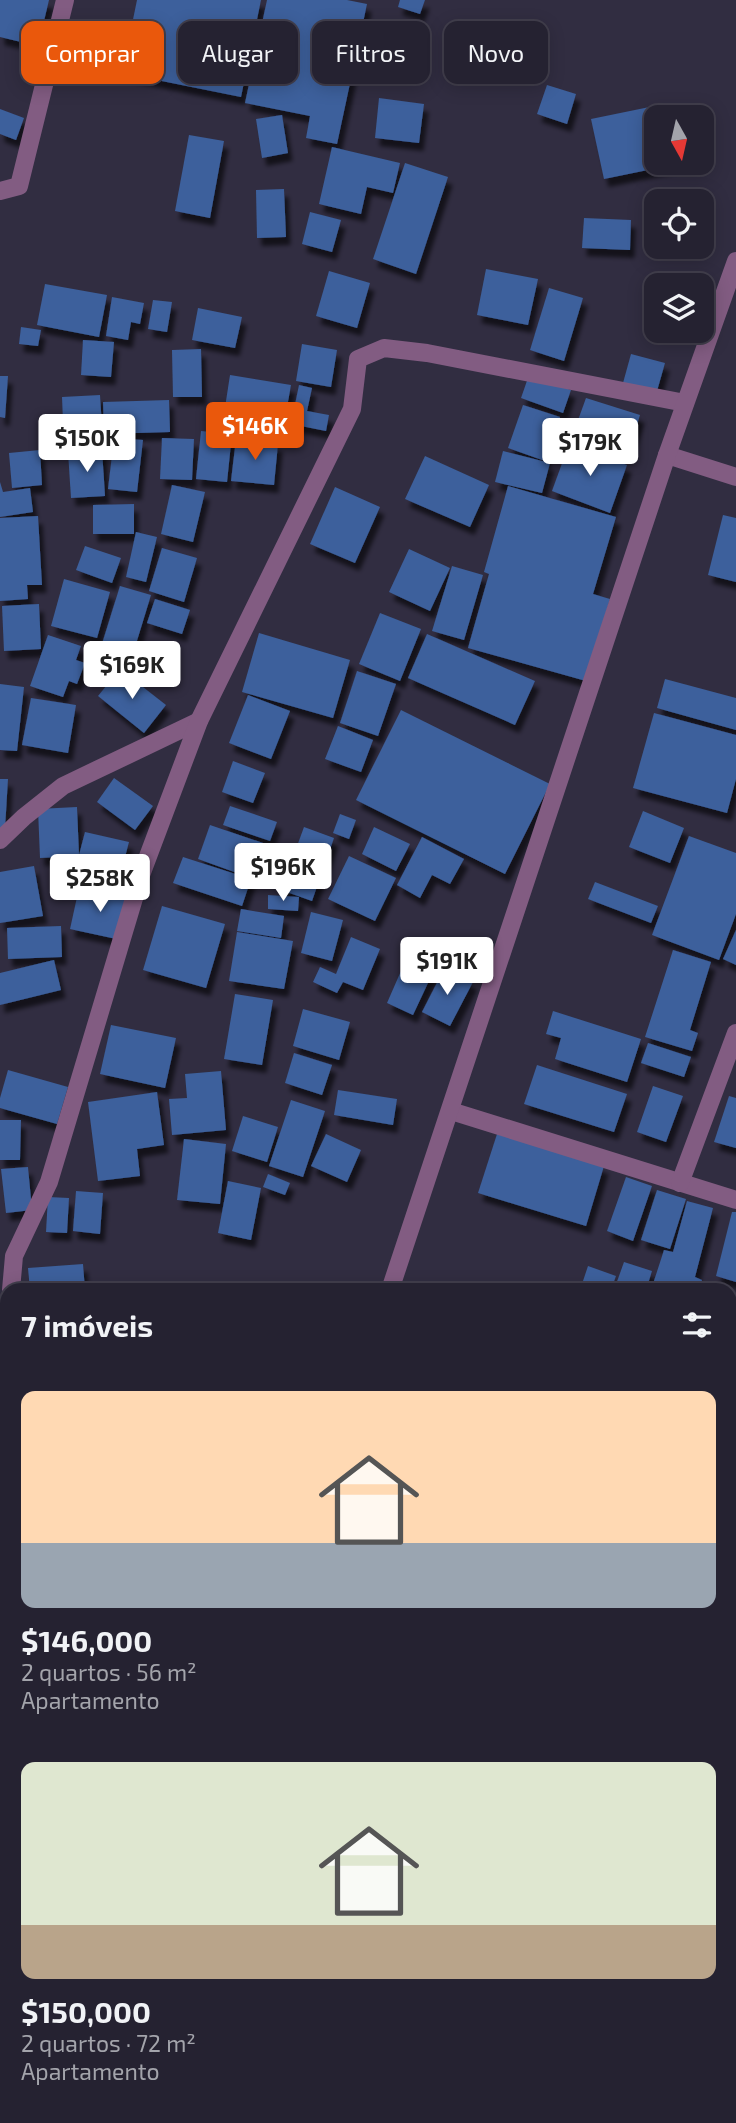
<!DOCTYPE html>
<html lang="pt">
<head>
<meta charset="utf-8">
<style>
	:root { --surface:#252231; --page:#2d2a39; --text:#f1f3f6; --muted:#a3a4ab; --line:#423f4d; --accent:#ea580c }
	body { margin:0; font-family:"Exo 2",sans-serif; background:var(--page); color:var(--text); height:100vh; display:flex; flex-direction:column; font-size:26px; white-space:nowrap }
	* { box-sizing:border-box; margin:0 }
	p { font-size:23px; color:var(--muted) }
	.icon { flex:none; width:38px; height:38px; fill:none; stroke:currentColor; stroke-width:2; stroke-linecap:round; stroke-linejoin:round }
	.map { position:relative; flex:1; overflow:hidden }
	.panel { position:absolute; left:0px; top:1283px; width:737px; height:842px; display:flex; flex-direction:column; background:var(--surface); border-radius:21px 21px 0 0; box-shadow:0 4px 18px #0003,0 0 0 2px var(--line) }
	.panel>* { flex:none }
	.banner { position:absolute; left:21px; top:21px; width:695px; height:63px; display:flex; gap:14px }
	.needle { width:46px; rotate:172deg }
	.buttons { position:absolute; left:644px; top:105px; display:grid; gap:14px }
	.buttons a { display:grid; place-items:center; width:70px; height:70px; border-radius:14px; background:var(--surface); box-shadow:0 4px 18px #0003,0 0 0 2px var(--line); font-size:35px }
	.price { position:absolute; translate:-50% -60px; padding:0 16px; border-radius:7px; background:#fff; color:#222; font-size:23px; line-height:46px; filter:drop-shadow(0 2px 4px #0008) }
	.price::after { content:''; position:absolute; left:50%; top:42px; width:21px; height:16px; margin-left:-10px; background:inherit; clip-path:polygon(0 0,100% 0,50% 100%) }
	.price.active { background:var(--accent); color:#fff }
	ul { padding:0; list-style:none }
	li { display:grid; align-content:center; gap:14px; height:371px; padding:0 21px }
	li span { display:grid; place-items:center; height:217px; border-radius:14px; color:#555 }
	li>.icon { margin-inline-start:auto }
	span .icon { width:126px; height:126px; fill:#fffc; stroke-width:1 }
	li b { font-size:30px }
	h2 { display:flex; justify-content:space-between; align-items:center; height:84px; padding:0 21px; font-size:30px }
	.chip { padding:0 24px; border-radius:14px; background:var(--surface); box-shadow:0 4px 18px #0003,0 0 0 2px var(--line); font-size:24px; line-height:63px }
	.chip.active { background:var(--accent); color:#fff }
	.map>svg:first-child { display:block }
	.building { fill:#3c609c; filter:url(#shadow) }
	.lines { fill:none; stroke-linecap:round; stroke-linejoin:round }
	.street { stroke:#825c82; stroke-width:18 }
</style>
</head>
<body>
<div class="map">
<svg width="736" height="2123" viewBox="0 0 736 2123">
	<defs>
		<filter id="shadow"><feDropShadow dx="4.5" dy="8" stdDeviation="2" flood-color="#0009"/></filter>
	</defs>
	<rect width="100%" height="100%" fill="#312d41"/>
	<g class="building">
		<polygon points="0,0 49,0 38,46 0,37"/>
		<polygon points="137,0 261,0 241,97 122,73"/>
		<polygon points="267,0 347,0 367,4 337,144 306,138 310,116 245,103"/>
		<polygon points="400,0 425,0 420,14 398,7"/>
		<polygon points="547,85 576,94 567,124 537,114"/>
		<polygon points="379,98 424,104 419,143 375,138"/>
		<polygon points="669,103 672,117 656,117 656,163 677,164 604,179 591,119"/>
		<polygon points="0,109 24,118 16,140 0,134"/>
		<polygon points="282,115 288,153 262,158 256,119"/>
		<polygon points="189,135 224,141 210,218 175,211"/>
		<polygon points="332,147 400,163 393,193 367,187 361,214 319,204"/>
		<polygon points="405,163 448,177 416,274 373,259"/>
		<polygon points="284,189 286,237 257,238 256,190"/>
		<polygon points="310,212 341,220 332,252 302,244"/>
		<polygon points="584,218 631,220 630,250 582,248"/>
		<polygon points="486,269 538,279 528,325 477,315"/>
		<polygon points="329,271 370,283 357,328 316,316"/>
		<polygon points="45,284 107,295 99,337 37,325"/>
		<polygon points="549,288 583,298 564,361 530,350"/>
		<polygon points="112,297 144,303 140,324 131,322 128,340 106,336"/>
		<polygon points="153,300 172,302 167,332 148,329"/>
		<polygon points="198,308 242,317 235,348 192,340"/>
		<polygon points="21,327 41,330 38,346 19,344"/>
		<polygon points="83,340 114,342 111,377 81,375"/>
		<polygon points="302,344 337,350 331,387 296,381"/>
		<polygon points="201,349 202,397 173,397 172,350"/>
		<polygon points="631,354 665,363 657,391 623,383"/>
		<polygon points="230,375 291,385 284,424 224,414"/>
		<polygon points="529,375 571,390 563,413 521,398"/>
		<polygon points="0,376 8,376 5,418 0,417"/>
		<polygon points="299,385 312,388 307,411 329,415 326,431 291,424"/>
		<polygon points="100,395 103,444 64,446 62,397"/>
		<polygon points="586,398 640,415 628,453 573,434"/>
		<polygon points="169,400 170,432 104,434 103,402"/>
		<polygon points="523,405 560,417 545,461 508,448"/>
		<polygon points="201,431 232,434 227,482 196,479"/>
		<polygon points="114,438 143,440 137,492 108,489"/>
		<polygon points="162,438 194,439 192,480 160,479"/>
		<polygon points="236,439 278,444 274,485 231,481"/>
		<polygon points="569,444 627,465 610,513 552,491"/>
		<polygon points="102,449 105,496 71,498 68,452"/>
		<polygon points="40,450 42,485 12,488 9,453"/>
		<polygon points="503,451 550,463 542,493 495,482"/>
		<polygon points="425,456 489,485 470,527 405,499"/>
		<polygon points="0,482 3,492 30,488 33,512 0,517"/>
		<polygon points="172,485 205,492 193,542 161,534"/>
		<polygon points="508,486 616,517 593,594 610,599 586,681 468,648 489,574 484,572"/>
		<polygon points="335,487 380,507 355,563 310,544"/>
		<polygon points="134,504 134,534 93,534 93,505"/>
		<polygon points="723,515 736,518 736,582 708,575"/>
		<polygon points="38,516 42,585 27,585 28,599 0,601 0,518"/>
		<polygon points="136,532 157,537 146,582 126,577"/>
		<polygon points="85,546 121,558 112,583 76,570"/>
		<polygon points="162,548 197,558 184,602 149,591"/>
		<polygon points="409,549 450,568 430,611 389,592"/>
		<polygon points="452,566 483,575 464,640 432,631"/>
		<polygon points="64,579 110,592 97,638 51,626"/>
		<polygon points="120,586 151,595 132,657 101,647"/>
		<polygon points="155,599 190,610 182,634 147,623"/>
		<polygon points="39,604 41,649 4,651 2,606"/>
		<polygon points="380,613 421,629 400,681 359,664"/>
		<polygon points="259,633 350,660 333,718 242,692"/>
		<polygon points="427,634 535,681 515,725 408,678"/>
		<polygon points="48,635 81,646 76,660 85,663 77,684 69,681 63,697 30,686"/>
		<polygon points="120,669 166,705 144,733 98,696"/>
		<polygon points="357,671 396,684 378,736 340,723"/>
		<polygon points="665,679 736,698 736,730 657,708"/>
		<polygon points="0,684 24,687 17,751 0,750"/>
		<polygon points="248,695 290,711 271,759 229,743"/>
		<polygon points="31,698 76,705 68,753 22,745"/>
		<polygon points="401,710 550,784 505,874 356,800"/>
		<polygon points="654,713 736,735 736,779 727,813 633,788"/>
		<polygon points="338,726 373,740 361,772 325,759"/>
		<polygon points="233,761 265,773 253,803 222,792"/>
		<polygon points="114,778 153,806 135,830 97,802"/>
		<polygon points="0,779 8,779 5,828 0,828"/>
		<polygon points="230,806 277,822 270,841 223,825"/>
		<polygon points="77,807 79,855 85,832 129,842 125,857 136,859 127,894 73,881 79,856 40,858 38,809"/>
		<polygon points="643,811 684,828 670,863 629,847"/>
		<polygon points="340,814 356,820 349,839 333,833"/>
		<polygon points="210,825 263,843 251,878 198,859"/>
		<polygon points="304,827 334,838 312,901 281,890"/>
		<polygon points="374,827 410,844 396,871 362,854"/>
		<polygon points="689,836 736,853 736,914 719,960 652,935"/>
		<polygon points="422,837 464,859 450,884 432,875 420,898 397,885"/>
		<polygon points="349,856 396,878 375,921 328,899"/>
		<polygon points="183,857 251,879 242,906 173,883"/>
		<polygon points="34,866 43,916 0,923 0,872"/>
		<polygon points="595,882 658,906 651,923 588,899"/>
		<polygon points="79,888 130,900 121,940 70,929"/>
		<polygon points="268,895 299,897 298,911 268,909"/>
		<polygon points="162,906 225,924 206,988 143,970"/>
		<polygon points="241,909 284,916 281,938 237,931"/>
		<polygon points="311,912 343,920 332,961 301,953"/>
		<polygon points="61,926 62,957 8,959 7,928"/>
		<polygon points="736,930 736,965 723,959"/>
		<polygon points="237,932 293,941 284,989 229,981"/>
		<polygon points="351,937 380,949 363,990 343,982 337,993 313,982 320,967 336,974"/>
		<polygon points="673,950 711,962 690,1030 698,1033 692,1051 645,1037"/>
		<polygon points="408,955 435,968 413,1015 387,1003"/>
		<polygon points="54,960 61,990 0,1005 0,973"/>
		<polygon points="445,967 473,982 450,1026 422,1012"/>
		<polygon points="235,994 273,1000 262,1065 224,1059"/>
		<polygon points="303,1009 350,1022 339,1060 293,1046"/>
		<polygon points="553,1011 641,1039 627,1082 555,1059 561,1038 546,1034"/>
		<polygon points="111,1025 176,1038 165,1088 100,1074"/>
		<polygon points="648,1043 691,1057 684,1077 641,1063"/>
		<polygon points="294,1053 332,1065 322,1095 285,1083"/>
		<polygon points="537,1065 627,1094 614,1132 524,1104"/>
		<polygon points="8,1070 68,1087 57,1124 0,1108 0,1098"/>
		<polygon points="221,1071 226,1130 172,1135 169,1099 187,1098 185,1074"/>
		<polygon points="653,1086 683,1096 666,1142 637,1132"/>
		<polygon points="338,1090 397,1099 393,1125 334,1115"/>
		<polygon points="157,1092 164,1145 137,1149 140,1176 98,1181 88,1102"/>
		<polygon points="729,1096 736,1098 736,1148 714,1142"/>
		<polygon points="291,1100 325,1111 303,1177 269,1166"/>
		<polygon points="243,1116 278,1127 267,1162 232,1151"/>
		<polygon points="0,1120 21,1120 20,1160 0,1160"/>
		<polygon points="326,1134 361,1150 347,1182 311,1166"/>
		<polygon points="497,1134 604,1166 586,1226 478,1193"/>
		<polygon points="184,1139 226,1144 220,1204 177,1200"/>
		<polygon points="28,1167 32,1210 6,1213 1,1169"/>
		<polygon points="268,1174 290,1183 285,1195 263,1187"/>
		<polygon points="626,1177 652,1186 633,1241 607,1231"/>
		<polygon points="228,1181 261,1188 251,1240 218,1233"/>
		<polygon points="657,1190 686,1199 670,1249 641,1240"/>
		<polygon points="76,1191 103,1193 100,1234 73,1231"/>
		<polygon points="48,1197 69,1198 67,1233 46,1232"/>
		<polygon points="687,1201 713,1208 695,1277 702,1280 699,1290 651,1290 664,1250 673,1252"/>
		<polygon points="732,1212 736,1212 736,1282 716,1276"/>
		<polygon points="624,1262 652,1271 646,1290 614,1290"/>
		<polygon points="83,1264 85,1290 30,1290 28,1268"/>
		<polygon points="588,1266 616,1276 611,1290 580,1290"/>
		<polygon points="732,1364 736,1366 736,1449 730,1445 730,1369"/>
		<polygon points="0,1380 7,1381 7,1426 0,1424"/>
		<polygon points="730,1452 736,1455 736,1474 730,1487"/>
		<polygon points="730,1494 736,1497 736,1539 730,1535"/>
		<polygon points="730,1658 736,1660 730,1682"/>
		<polygon points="736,1714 736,1757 730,1755 730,1729"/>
		<polygon points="730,1826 736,1828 736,1849 730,1863"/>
		<polygon points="0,1931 7,1947 7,1956 0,1959"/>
		<polygon points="7,1960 7,2021 0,2026 0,1964"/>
		<polygon points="730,1973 736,1975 736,2020 730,2018"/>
		<polygon points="7,2051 7,2084 3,2088 0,2085 0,2055 2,2057"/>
		<polygon points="74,2118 101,2118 94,2123 78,2123"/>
		<polygon points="311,2118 340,2118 331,2123 312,2123"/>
		<polygon points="493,2118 516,2118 507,2123 497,2123"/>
		<polygon points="533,2118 553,2118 557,2123 525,2123"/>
		<polygon points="569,2118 638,2118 635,2123 566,2123"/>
		<polygon points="655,2118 675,2118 685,2123 651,2123"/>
	</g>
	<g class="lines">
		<g class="street">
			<polyline points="0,191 19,186 65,0"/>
			<polyline points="667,455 736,477"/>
			<polyline points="0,840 24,817 63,786 199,721"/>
			<polyline points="451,1111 736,1200"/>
			<polyline points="680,1183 736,1033"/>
			<polyline points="11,1290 14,1256 49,1182 141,875 199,721 352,409 358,359 384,348 427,353 685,403"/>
			<polyline points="390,1290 667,455 736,261"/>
			<polyline points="723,2118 729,2123"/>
		</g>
	</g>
</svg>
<div class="buttons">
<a><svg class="needle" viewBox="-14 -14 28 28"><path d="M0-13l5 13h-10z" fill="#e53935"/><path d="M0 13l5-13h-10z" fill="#a3a4ab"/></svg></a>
<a><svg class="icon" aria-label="locate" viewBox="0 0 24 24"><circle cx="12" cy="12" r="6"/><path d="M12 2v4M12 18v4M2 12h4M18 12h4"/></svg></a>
<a><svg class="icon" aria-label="layers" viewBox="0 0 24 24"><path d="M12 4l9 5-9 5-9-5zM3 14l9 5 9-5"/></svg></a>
</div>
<b class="price active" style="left:255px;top:462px">$146K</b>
<b class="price" style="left:87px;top:474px">$150K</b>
<b class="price" style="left:590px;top:478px">$179K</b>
<b class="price" style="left:132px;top:701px">$169K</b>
<b class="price" style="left:283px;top:903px">$196K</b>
<b class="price" style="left:100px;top:914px">$258K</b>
<b class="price" style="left:447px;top:997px">$191K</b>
<div class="banner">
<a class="chip active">Comprar</a>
<a class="chip">Alugar</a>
<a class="chip">Filtros</a>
<a class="chip">Novo</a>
</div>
<section class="panel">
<h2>7 imóveis<svg class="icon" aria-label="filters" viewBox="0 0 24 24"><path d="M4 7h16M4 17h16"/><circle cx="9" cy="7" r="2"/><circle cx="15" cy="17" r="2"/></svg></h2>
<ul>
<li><span style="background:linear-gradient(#ffd9b3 70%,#9aa5b1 0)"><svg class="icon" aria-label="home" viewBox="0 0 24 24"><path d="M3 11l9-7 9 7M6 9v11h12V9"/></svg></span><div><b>$146,000</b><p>2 quartos · 56 m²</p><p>Apartamento</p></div></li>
<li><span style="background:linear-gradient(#dfe7d0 75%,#b9a48a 0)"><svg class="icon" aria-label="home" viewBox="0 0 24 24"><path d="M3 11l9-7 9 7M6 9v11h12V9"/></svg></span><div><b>$150,000</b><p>2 quartos · 72 m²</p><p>Apartamento</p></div></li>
</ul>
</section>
</div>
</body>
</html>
